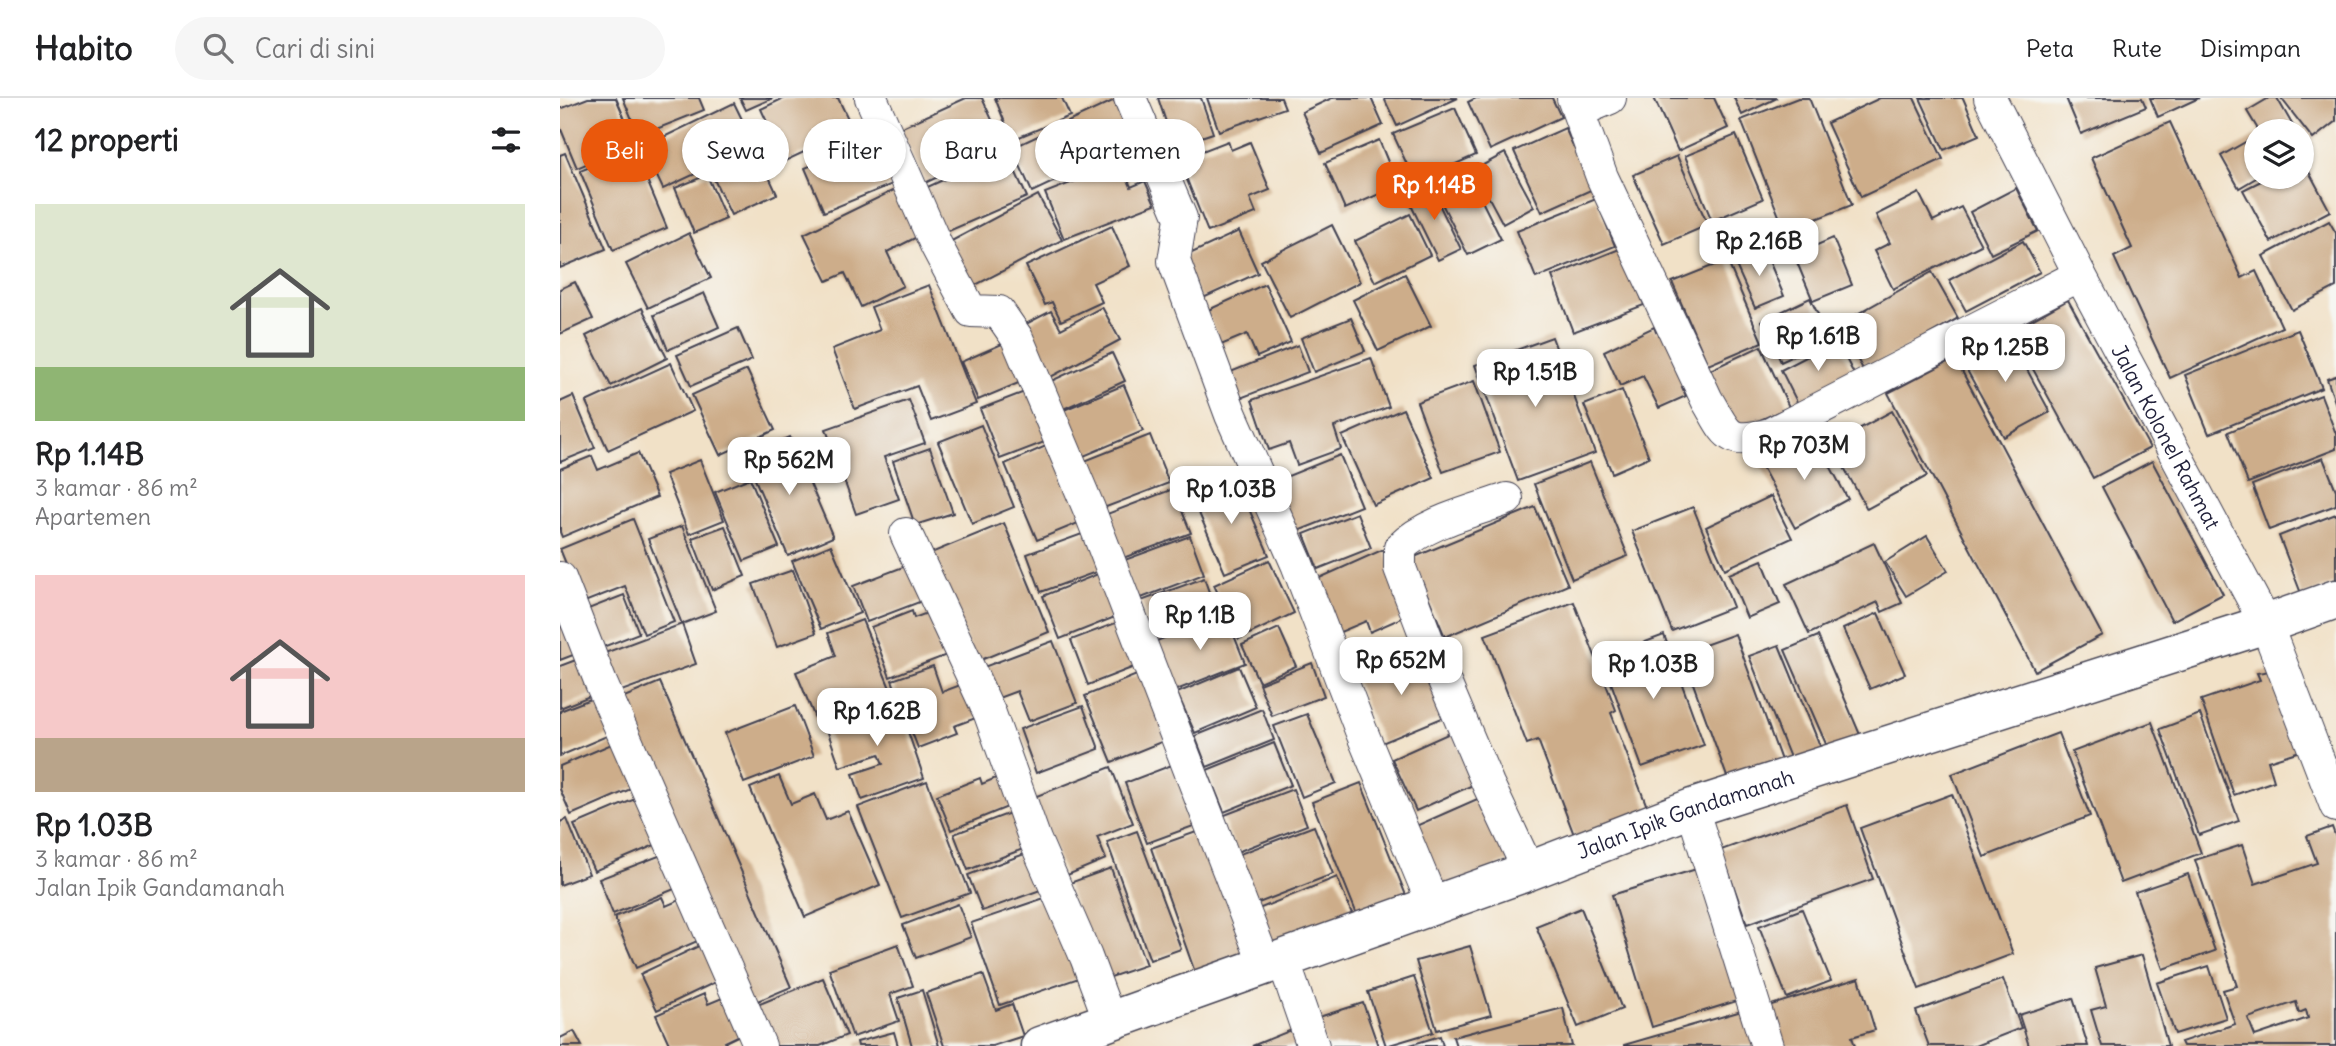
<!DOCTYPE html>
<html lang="id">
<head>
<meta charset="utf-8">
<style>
	:root { --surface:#fff; --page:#f6f6f6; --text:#202124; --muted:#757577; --line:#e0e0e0; --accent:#ea580c }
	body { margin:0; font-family:Delius,sans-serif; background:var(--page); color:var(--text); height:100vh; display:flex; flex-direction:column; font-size:26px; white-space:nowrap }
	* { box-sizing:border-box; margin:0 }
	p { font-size:23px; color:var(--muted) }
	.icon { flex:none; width:38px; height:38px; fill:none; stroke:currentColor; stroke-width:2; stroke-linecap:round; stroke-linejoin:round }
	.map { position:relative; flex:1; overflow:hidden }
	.side { display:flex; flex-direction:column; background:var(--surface); width:560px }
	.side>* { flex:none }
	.hud { position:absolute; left:21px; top:21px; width:665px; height:63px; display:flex; gap:14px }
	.fabs { position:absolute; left:1684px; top:21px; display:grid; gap:14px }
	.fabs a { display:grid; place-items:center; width:70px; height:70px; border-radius:50%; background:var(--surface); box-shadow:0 2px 5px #0004; font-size:35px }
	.price { position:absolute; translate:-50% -60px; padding:0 16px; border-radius:14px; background:#fff; color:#222; font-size:23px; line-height:46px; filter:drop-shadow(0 2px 4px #0008) }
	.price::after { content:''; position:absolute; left:50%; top:42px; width:21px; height:16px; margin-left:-10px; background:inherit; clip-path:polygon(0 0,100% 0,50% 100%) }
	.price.selected { background:var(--accent); color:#fff }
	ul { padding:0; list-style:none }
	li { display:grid; align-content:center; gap:14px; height:371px; padding:0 35px }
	li span { display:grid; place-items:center; height:217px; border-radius:0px; color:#555 }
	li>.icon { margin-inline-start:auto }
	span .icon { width:126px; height:126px; fill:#fffc; stroke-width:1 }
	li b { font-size:30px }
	h2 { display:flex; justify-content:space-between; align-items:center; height:84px; padding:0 35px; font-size:30px }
	.chip { padding:0 24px; border-radius:32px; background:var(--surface); box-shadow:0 2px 5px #0004; font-size:24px; line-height:63px }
	.chip.selected { background:var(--accent); color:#fff }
	header { display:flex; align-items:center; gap:42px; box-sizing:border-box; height:98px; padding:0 35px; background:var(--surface); border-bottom:2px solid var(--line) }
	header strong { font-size:33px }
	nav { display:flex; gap:38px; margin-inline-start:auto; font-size:24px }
	.search { width:490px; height:63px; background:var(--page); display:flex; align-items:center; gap:18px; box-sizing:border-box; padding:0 24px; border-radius:38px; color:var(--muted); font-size:26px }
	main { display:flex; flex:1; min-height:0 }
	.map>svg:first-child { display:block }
	.building { fill:#cdad8a; fill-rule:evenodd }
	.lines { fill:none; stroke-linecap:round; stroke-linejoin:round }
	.street-casing { stroke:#413f50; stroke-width:34 }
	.secondary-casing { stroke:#413f50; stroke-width:41 }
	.street { stroke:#fff; stroke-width:32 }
	.secondary { stroke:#fff; stroke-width:38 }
	.labels { text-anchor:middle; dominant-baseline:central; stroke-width:5; stroke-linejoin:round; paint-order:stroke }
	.street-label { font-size:21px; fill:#22223b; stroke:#f6f6f2 }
</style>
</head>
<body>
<header>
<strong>Habito</strong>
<div class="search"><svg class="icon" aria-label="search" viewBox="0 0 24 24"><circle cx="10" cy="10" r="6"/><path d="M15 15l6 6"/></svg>Cari di sini</div>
<nav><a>Peta</a><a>Rute</a><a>Disimpan</a></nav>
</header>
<main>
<section class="side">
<h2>12 properti<svg class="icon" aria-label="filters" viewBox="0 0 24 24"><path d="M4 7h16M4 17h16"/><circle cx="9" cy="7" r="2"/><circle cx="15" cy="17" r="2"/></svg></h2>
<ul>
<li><span style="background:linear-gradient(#dfe7d0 75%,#8fb573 0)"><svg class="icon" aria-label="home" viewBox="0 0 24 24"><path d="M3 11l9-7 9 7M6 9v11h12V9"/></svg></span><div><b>Rp 1.14B</b><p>3 kamar · 86 m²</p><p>Apartemen</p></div></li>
<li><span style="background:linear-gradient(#f6c9c9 75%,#b9a48a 0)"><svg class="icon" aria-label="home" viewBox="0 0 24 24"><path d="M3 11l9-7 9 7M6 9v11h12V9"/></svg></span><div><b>Rp 1.03B</b><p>3 kamar · 86 m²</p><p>Jalan Ipik Gandamanah</p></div></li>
</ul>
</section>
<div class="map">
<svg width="1776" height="948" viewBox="0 0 1776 948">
	<rect width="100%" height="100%" fill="#f6f6f2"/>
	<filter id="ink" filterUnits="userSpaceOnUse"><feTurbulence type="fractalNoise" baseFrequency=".0143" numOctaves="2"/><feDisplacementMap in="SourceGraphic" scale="14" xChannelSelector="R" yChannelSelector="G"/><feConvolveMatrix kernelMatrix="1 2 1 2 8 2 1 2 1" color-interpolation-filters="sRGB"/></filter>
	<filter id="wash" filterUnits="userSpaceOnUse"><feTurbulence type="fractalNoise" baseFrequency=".00686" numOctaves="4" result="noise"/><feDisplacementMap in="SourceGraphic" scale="28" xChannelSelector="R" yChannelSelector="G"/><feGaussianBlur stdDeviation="1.57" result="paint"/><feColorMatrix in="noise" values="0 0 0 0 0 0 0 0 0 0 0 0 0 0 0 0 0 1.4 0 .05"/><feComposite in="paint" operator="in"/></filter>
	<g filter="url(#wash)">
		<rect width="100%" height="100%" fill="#f1e1c7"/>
		<g id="blocks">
			<g class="building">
				<polygon points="28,0 56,0 75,45 17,70 0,29 0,11"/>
				<polygon points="63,0 139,0 144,12 79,38"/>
				<polygon points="180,0 213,0 186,12"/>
				<polygon points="224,0 278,0 293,31 225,63 201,11"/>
				<polygon points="406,0 422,0 444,48 365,85 340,30"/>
				<polygon points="435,0 502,0 510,18 452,42"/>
				<polygon points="598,0 641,0 653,35 614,48"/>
				<polygon points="647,0 721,0 725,10 659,33"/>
				<polygon points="772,0 811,0 823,27 761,55 742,14"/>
				<polygon points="824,0 898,0 837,28"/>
				<polygon points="916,0 992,0 1001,19 930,52 908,4"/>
				<polygon points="1094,0 1154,0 1168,30 1118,53"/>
				<polygon points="1174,0 1217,0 1182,17"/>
				<polygon points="1238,0 1249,0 1292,107 1225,133 1181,22"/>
				<polygon points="1320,0 1354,0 1383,61 1301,99 1267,25"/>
				<polygon points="1360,0 1403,0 1419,37 1384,52"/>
				<polygon points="1506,0 1582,0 1586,9 1521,36"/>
				<polygon points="1590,0 1639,0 1598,19"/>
				<polygon points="1709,0 1717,0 1736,33 1699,33 1687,13"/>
				<polygon points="1721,0 1776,0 1776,23 1753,41"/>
				<polygon points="557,1 579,50 551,63 548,58 472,94 452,50"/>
				<polygon points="174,5 195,48 103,91 83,49"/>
				<polygon points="895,10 916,57 855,84 833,36"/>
				<polygon points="1610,24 1682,180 1696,173 1722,229 1610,280 1554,159 1572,150 1531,60"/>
				<polygon points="1005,30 1033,91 982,114 954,53"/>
				<polygon points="1176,37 1203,101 1152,123 1125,58"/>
				<polygon points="1696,38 1696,80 1679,90 1661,58"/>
				<polygon points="316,41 335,85 264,114 245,70"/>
				<polygon points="819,42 838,88 785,111 765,65"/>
				<polygon points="668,43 671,52 690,44 710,92 690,100 696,115 648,134 619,62"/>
				<polygon points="74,51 107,130 53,152 20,73"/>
				<polygon points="197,53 217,96 171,117 151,75"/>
				<polygon points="446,53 467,99 382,136 361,92"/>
				<polygon points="5,55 46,151 0,170 0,57"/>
				<polygon points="945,55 974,109 943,126 914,72"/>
				<polygon points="1117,58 1148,127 1104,146 1073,77"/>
				<polygon points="1741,59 1770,113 1711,144 1683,92 1709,79 1741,79"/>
				<polygon points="561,65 571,89 585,83 595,106 504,141 485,95"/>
				<polygon points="147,77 166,121 134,135 115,90"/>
				<polygon points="910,79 941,141 908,157 877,96"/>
				<polygon points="869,86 901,151 878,162 846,97"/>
				<polygon points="1456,90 1478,133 1431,156 1410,114"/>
				<polygon points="336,91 359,138 327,154 343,188 301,209 285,175 267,183 244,136"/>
				<polygon points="1359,95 1373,123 1401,109 1421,147 1333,191 1314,153 1330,145 1316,117"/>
				<polygon points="478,97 502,142 408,191 384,147"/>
				<polygon points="1036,101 1055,148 976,180 957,133"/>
				<polygon points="850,116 870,157 815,184 795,143"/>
				<polygon points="1769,123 1776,135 1776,189 1732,212 1703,158"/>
				<polygon points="772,127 800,184 730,220 701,163"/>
				<polygon points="552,128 570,168 533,185 542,204 501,223 492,204 485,207 466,168"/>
				<polygon points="679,133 698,175 641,201 621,160"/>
				<polygon points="129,135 151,180 88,210 66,166"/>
				<polygon points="1273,140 1292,187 1253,203 1234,157"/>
				<polygon points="1463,143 1480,174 1406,213 1389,182"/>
				<polygon points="1062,150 1084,207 1013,234 992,178"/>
				<polygon points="1204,151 1224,198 1195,210 1174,163"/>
				<polygon points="1167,162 1202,244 1148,267 1112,184"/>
				<polygon points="1372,174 1398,220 1304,273 1278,227"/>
				<polygon points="845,176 871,228 818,253 793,202"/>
				<polygon points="15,184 33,221 0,236 0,191"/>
				<polygon points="705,186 731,244 697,259 687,236 661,247 646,213"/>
				<polygon points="369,187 416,306 371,323 357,288 295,311 272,251 320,232 311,209"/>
				<polygon points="144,195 159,229 108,252 94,217"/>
				<polygon points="1250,200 1270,241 1221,264 1202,223"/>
				<polygon points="1508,202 1590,350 1533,380 1452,233"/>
				<polygon points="542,209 560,242 487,281 460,229 491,213 501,231"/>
				<polygon points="82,210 107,260 51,288 26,238"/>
				<polygon points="791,220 805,253 754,274 741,240"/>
				<polygon points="1108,228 1134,283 1122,289 1126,298 1099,310 1083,278 1060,288 1044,253 1094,229 1096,234"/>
				<polygon points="178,230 192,262 131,288 117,257"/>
				<polygon points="1738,232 1762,290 1649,336 1625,277"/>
				<polygon points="1446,233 1490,314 1444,339 1399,258"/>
				<polygon points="992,239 1035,355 958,383 915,267"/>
				<polygon points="451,242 468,281 418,302 401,264"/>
				<polygon points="1277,243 1295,278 1238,306 1221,272"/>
				<polygon points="738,247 748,274 678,301 668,275"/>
				<polygon points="1201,248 1229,309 1176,333 1148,273"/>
				<polygon points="552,255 565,283 501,312 489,284"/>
				<polygon points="811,260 829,309 774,329 781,351 737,367 729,345 709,352 692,302"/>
				<polygon points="1395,260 1542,537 1475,573 1328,295"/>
				<polygon points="111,265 133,313 48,352 26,304"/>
				<polygon points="187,272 215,332 160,357 132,297"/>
				<polygon points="1776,278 1776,307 1767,281"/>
				<polygon points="914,283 940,354 883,374 857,304"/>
				<polygon points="564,287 583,333 519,360 499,314"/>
				<polygon points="475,290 495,340 440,361 420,311"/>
				<polygon points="1062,292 1089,359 1052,375 1024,307"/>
				<polygon points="1761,297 1776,336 1776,351 1688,385 1668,334"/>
				<polygon points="13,298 35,350 0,364 0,304"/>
				<polygon points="349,302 365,345 324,359 339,401 296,416 266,331"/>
				<polygon points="843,311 874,380 813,407 782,338"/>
				<polygon points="1332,313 1367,378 1307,411 1271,346"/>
				<polygon points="421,327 454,409 412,426 378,344"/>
				<polygon points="590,337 609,385 541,411 522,364"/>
				<polygon points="1254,338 1288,401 1235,430 1201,367"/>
				<polygon points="230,339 273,439 228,458 185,358"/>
				<polygon points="495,344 528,421 477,442 445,366"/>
				<polygon points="370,350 393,415 355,427 333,363"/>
				<polygon points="78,355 97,399 2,439 0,434 0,371 32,358 38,372"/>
				<polygon points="780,357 801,408 728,437 708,386"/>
				<polygon points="1763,360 1776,392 1776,407 1709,432 1692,387"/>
				<polygon points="140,362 164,422 129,436 105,376"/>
				<polygon points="1592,363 1663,496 1612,523 1542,389"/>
				<polygon points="1030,364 1068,458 1012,481 974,386"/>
				<polygon points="190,380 219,449 184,463 155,394"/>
				<polygon points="676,381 709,457 665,475 632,399"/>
				<polygon points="613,391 631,435 563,460 547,416"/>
				<polygon points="1211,398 1232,440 1165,471 1146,429"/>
				<polygon points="975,409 1008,487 885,539 852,460"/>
				<polygon points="1133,409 1173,509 1112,533 1072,433"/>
				<polygon points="797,415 811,450 758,471 744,436"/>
				<polygon points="1776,416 1776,485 1742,498 1719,438"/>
				<polygon points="73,421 114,524 84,536 65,488 22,505 0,451"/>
				<polygon points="444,425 489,534 416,564 371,455"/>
				<polygon points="122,428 156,513 122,526 88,441"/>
				<polygon points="165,428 185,478 152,492 132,440"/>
				<polygon points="533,432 547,470 481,494 467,456"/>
				<polygon points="630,438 644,476 576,502 562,463"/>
				<polygon points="1367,438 1388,473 1346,498 1325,464"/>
				<polygon points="1314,445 1342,505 1322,514 1318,504 1249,536 1226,486"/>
				<polygon points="271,447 300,515 261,531 232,463"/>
				<polygon points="824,451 853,515 810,534 806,523 778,535 755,482"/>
				<polygon points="709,462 734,515 679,541 654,487"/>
				<polygon points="1202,462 1220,506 1187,520 1169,476"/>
				<polygon points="356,464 370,500 307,524 293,488"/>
				<polygon points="233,472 256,535 217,549 193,486"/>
				<polygon points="548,472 565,515 500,541 483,498"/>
				<polygon points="644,480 656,514 594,537 581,503"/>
				<polygon points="64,497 79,535 38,551 23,513"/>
				<polygon points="1014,504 1056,612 1051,615 1089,714 1016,742 978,642 967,646 925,537"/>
				<polygon points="375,512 392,555 330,579 311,529 352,513 354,520"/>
				<polygon points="665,515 685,565 614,593 594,544"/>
				<polygon points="1318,515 1345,576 1310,591 1283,531"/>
				<polygon points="8,521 21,554 0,562 0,524"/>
				<polygon points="566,521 574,569 528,587 511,542"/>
				<polygon points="302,522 332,595 257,625 236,574 276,558 268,535"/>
				<polygon points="122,526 136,566 56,595 42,556"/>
				<polygon points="719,530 736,568 699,584 682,547"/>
				<polygon points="1175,536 1223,668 1170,687 1122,555"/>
				<polygon points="1104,537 1144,647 1082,669 1042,560"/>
				<polygon points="1258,538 1301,639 1269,653 1225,552"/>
				<polygon points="493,543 517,605 469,623 457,593 433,602 421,570"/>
				<polygon points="1219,547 1263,655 1233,667 1189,558"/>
				<polygon points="860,553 887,618 822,645 795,580"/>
				<polygon points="21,560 35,596 0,610 0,568"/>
				<polygon points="752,565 764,598 712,618 699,586"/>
				<polygon points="373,568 382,594 411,583 424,617 394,628 397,635 358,650 332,582"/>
				<polygon points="679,569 696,609 635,635 617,595"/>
				<polygon points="1716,572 1743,652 1708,663 1714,683 1674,697 1641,602 1700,582 1697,575"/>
				<polygon points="584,574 611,640 552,664 525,598"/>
				<polygon points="100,584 231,889 188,907 57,602"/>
				<polygon points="38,598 54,635 0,658 0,613"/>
				<polygon points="337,602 364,680 302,702 293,676 323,666 319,656 280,669 265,626"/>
				<polygon points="235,608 254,658 184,685 165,635"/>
				<polygon points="523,608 539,651 476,675 460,631"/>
				<polygon points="702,611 714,642 647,669 635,638"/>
				<polygon points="747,616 776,685 742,699 714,628"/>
				<polygon points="1640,616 1679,723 1639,737 1600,631"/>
				<polygon points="1592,624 1641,755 1561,785 1512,654"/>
				<polygon points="892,634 915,686 856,713 832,661"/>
				<polygon points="1498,635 1530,718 1424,759 1392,676"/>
				<polygon points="61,642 80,687 11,717 0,691 0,668"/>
				<polygon points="714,645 731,687 664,714 647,672"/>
				<polygon points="617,665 639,726 587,745 565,685"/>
				<polygon points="551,669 573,725 537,739 546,761 505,778 474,699"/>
				<polygon points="443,677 455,706 391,732 377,697 420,680 422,686"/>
				<polygon points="219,678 231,706 255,696 266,722 288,713 320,787 245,819 190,690"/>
				<polygon points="367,683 410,795 342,820 298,709"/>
				<polygon points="801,685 847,800 798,819 752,704"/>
				<polygon points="733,691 747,727 677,754 662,718"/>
				<polygon points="1392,696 1453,856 1359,891 1300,730"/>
				<polygon points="82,698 102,744 34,773 14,727"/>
				<polygon points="924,698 952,761 884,791 856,728"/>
				<polygon points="1287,707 1313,781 1187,826 1161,752"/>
				<polygon points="458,712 471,748 408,772 394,736"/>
				<polygon points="7,721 29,776 0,787 0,724"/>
				<polygon points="754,728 773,776 696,806 677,757"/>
				<path d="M1772,729L1776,740V948H1623L1621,944L1675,926L1663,892L1677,888L1635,762L1682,747L1695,786L1757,765L1747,738ZM1736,904L1739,915L1746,912L1748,920L1695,938L1688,920Z"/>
				<polygon points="642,732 687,859 636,877 591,750"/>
				<polygon points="577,733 621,851 590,862 547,744"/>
				<polygon points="475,752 489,789 422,813 408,777"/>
				<polygon points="104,756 117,790 53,816 39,781"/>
				<polygon points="1143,769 1183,901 1092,929 1052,797"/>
				<polygon points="551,770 586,867 542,882 507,786"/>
				<polygon points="1628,776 1655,853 1603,871 1575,794"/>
				<polygon points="777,779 795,823 708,857 691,814"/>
				<polygon points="496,796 525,878 440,907 411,825"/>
				<polygon points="102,799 106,808 124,800 142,841 76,870 54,819"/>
				<polygon points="398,806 411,839 356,860 343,827"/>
				<polygon points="1021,810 1062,911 1018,929 976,828"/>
				<polygon points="1242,811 1271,883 1227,900 1199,828"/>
				<polygon points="147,844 164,880 97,912 80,876"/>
				<polygon points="338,846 353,888 330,896 339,923 293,939 269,871"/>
				<polygon points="910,848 931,917 877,932 856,863"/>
				<polygon points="1582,857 1608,948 1542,948 1531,912 1546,908 1535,870"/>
				<polygon points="1649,868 1666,920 1615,936 1597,885"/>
				<polygon points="423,876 436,912 452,906 463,938 432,948 384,948 366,895"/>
				<polygon points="854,879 873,934 826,948 808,894"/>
				<polygon points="263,880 287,937 260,948 206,948 190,910"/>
				<polygon points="1299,880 1315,932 1292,939 1295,948 1217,948 1205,909"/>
				<polygon points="1443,881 1461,930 1415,948 1369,948 1356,913"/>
				<polygon points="362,892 379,948 352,948 338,900"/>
				<polygon points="144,896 148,906 167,898 184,935 165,944 167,948 110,948 96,917"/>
				<polygon points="1513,900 1528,948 1469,948 1459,917"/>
				<polygon points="803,905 818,948 766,948 756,920"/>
				<polygon points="1003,910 1012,948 896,948 893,939"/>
				<polygon points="1192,910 1203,948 1064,948 1064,947"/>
				<polygon points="739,929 747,948 692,948"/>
				<polygon points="14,933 22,948 0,948 0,940"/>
				<polygon points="334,934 338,948 298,948 297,944"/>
				<polygon points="880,938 883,948 850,948 850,947"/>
			</g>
		</g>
	</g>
	<g filter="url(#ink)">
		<use href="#blocks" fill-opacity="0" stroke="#413f50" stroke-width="2"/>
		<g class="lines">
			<defs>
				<g id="street">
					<polyline points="311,0 376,147 411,213 439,214 457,240 529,411 705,867"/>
					<polyline points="570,0 621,120 614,163 671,317 737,466 800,630 873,806"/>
					<path d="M1013,0L1042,79L1147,302C1168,337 1166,347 1210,336L1520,177"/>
					<path id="s1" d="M1430,0L1520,177L1706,526L1776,708"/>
					<polyline points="1019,13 1050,0"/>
					<path d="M947,401C914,413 865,424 840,450V470L871,552L928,686L969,773"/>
					<polyline points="346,436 430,616 475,742 526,859 550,923"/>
					<polyline points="0,480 41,585 200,948"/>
					<polyline points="1132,710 1207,948"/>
					<polyline points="723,861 753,948"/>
				</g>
				<g id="secondary">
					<path id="s2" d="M480,948L969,773L1132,710L1706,526L1776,501"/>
				</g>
			</defs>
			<use href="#street" class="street-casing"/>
			<use href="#secondary" class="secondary-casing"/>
			<use href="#street" class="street"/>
			<use href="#secondary" class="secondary"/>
		</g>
	</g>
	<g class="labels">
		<g class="street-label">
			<text stroke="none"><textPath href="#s1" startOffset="382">Jalan Kolonel Rahmat</textPath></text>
			<text stroke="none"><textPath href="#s2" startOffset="686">Jalan Ipik Gandamanah</textPath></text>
		</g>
	</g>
</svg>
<div class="fabs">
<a><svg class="icon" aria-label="layers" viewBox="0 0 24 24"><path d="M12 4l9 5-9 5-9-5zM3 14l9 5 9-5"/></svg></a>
</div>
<b class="price selected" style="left:874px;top:124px">Rp 1.14B</b>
<b class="price" style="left:1199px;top:180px">Rp 2.16B</b>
<b class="price" style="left:1258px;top:275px">Rp 1.61B</b>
<b class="price" style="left:1445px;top:286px">Rp 1.25B</b>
<b class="price" style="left:975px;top:311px">Rp 1.51B</b>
<b class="price" style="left:1244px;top:384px">Rp 703M</b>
<b class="price" style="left:229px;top:399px">Rp 562M</b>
<b class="price" style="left:671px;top:428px">Rp 1.03B</b>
<b class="price" style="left:640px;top:554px">Rp 1.1B</b>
<b class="price" style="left:841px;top:599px">Rp 652M</b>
<b class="price" style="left:1093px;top:603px">Rp 1.03B</b>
<b class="price" style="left:317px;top:650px">Rp 1.62B</b>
<div class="hud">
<a class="chip selected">Beli</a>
<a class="chip">Sewa</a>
<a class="chip">Filter</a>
<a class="chip">Baru</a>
<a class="chip">Apartemen</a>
</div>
</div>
</main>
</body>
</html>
